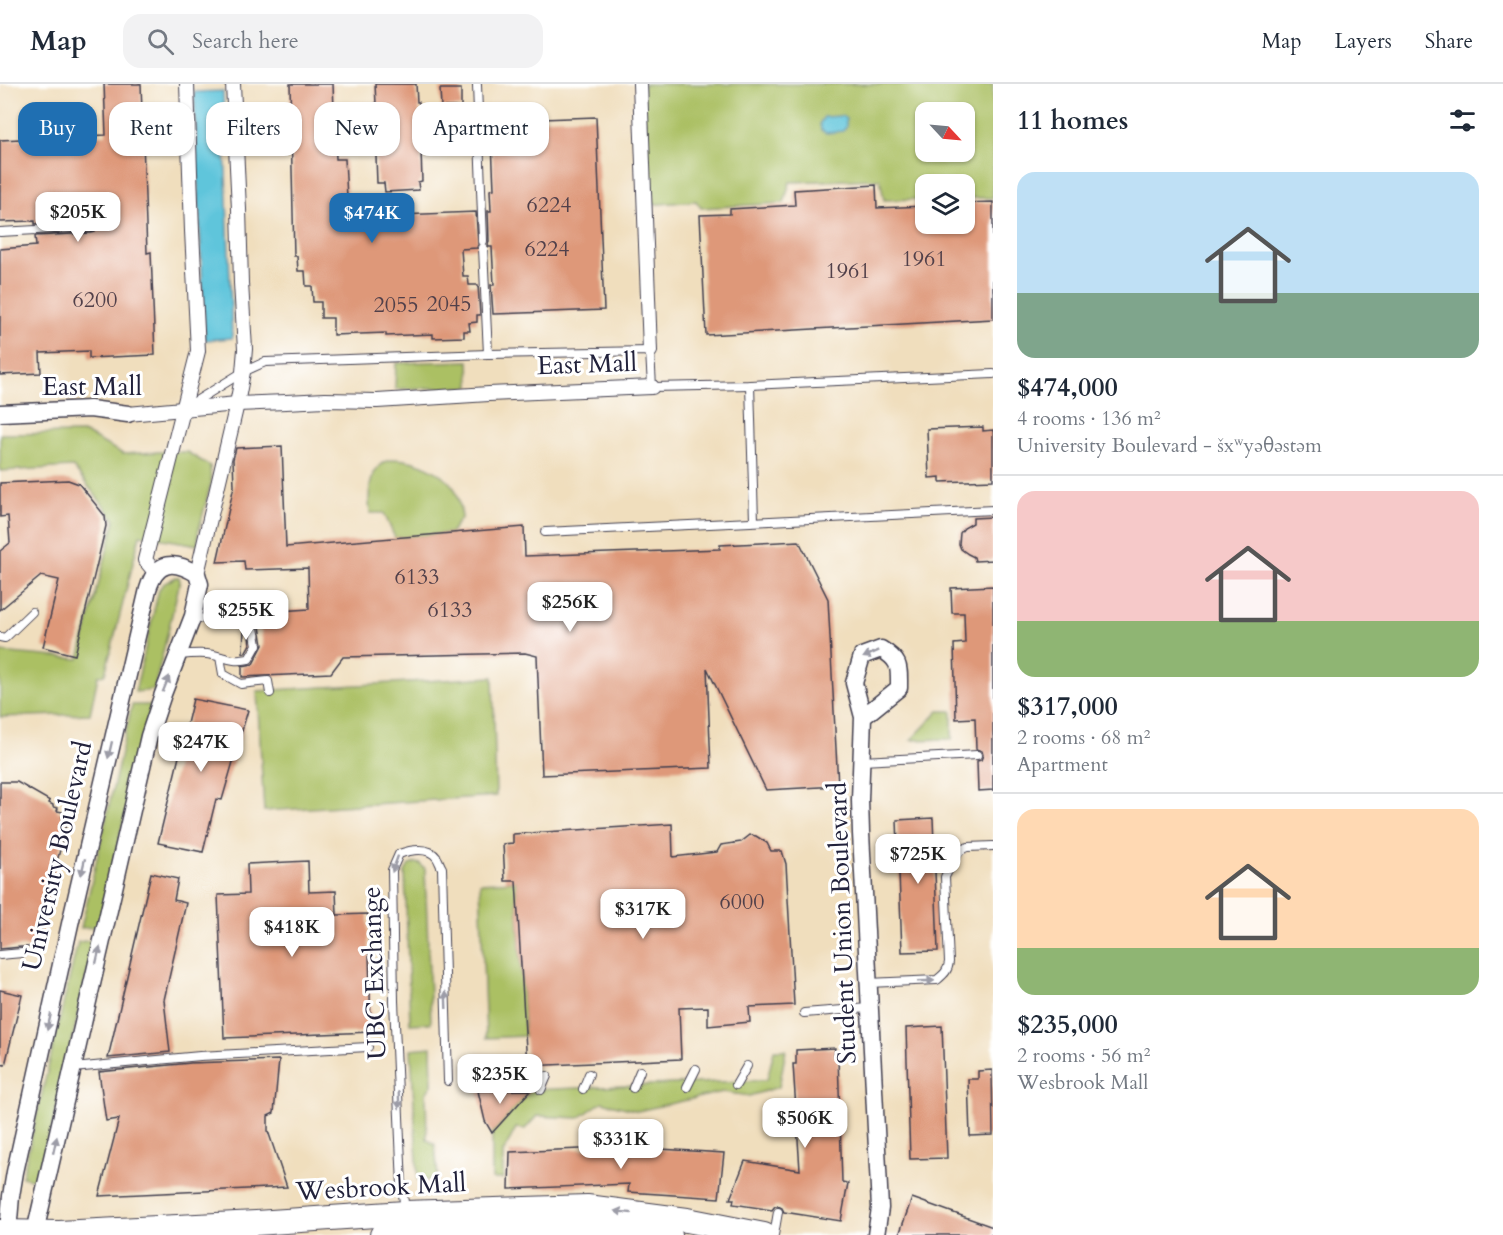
<!DOCTYPE html>
<html lang="en">
<head>
<meta charset="utf-8">
<style>
	:root { --surface:#fff; --page:#f2f2f3; --text:#1f2937; --muted:#747a83; --line:#e0e1e3; --accent:#1f6fb2 }
	body { margin:0; font-family:Cardo,serif; background:var(--page); color:var(--text); height:100vh; display:flex; flex-direction:column; font-size:22px; white-space:nowrap }
	* { box-sizing:border-box; margin:0 }
	p { font-size:20px; color:var(--muted) }
	.icon { flex:none; width:33px; height:33px; fill:none; stroke:currentColor; stroke-width:2; stroke-linecap:round; stroke-linejoin:round }
	.map { position:relative; flex:1; overflow:hidden }
	.sheet { display:flex; flex-direction:column; background:var(--surface); width:510px }
	.sheet>* { flex:none }
	.top-card { position:absolute; left:18px; top:18px; width:570px; height:54px; display:flex; gap:12px }
	.needle { width:39px; rotate:116deg }
	.tools { position:absolute; left:915px; top:18px; display:grid; gap:12px }
	.tools a { display:grid; place-items:center; width:60px; height:60px; border-radius:12px; background:var(--surface); box-shadow:0 2px 4px #0004; font-size:30px }
	.price { position:absolute; translate:-50% -51px; padding:0 14px; border-radius:12px; background:#fff; color:#222; font-size:20px; line-height:39px; filter:drop-shadow(0 2px 3px #0008) }
	.price::after { content:''; position:absolute; left:50%; top:36px; width:18px; height:14px; margin-left:-9px; background:inherit; clip-path:polygon(0 0,100% 0,50% 100%) }
	.price.on { background:var(--accent); color:#fff }
	ul { padding:0; list-style:none }
	li { display:grid; align-content:center; gap:12px; height:318px; padding:0 24px }
	li+li { border-top:2px solid var(--line) }
	li span { display:grid; place-items:center; height:186px; border-radius:18px; color:#555 }
	li>.icon { margin-inline-start:auto }
	span .icon { width:108px; height:108px; fill:#fffc; stroke-width:1 }
	li b { font-size:26px }
	h2 { display:flex; justify-content:space-between; align-items:center; height:72px; padding:0 24px; font-size:26px }
	.chip { padding:0 21px; border-radius:18px; background:var(--surface); box-shadow:0 2px 4px #0004; font-size:21px; line-height:54px }
	.chip.on { background:var(--accent); color:#fff }
	header { display:flex; align-items:center; gap:36px; box-sizing:border-box; height:84px; padding:0 30px; background:var(--surface); border-bottom:2px solid var(--line) }
	header strong { font-size:28px }
	nav { display:flex; gap:33px; margin-inline-start:auto; font-size:21px }
	.search { width:420px; height:54px; background:var(--page); display:flex; align-items:center; gap:15px; box-sizing:border-box; padding:0 21px; border-radius:18px; color:var(--muted); font-size:22px }
	main { display:flex; flex:1; min-height:0 }
	.map>svg:first-child { display:block }
	.green { fill:#abc064; stroke:#667150; stroke-width:1.5; fill-rule:evenodd }
	.water { fill:#5ec5db; stroke:#40748b; stroke-width:1.5 }
	.building { fill:#de9879 }
	.lines { fill:none; stroke-linecap:round; stroke-linejoin:round }
	.service-casing { stroke:#413e4e; stroke-width:10 }
	.pedestrian-casing { stroke:#413e4e; stroke-width:16 }
	.minor-casing { stroke:#413e4e; stroke-width:19 }
	.secondary-casing { stroke:#413e4e; stroke-width:26 }
	.service { stroke:#fff; stroke-width:8 }
	.pedestrian { stroke:#fff; stroke-width:14 }
	.minor { stroke:#fff; stroke-width:16 }
	.secondary { stroke:#fff; stroke-width:24 }
	.oneway { fill:#9c9ca7 }
	.labels { text-anchor:middle; dominant-baseline:central; stroke-width:6; stroke-linejoin:round; paint-order:stroke }
	.number-label { font-size:22px; fill:#51404a }
	.street-label { font-size:26px; fill:#22223b; stroke:#fff }
</style>
</head>
<body>
<header>
<strong>Map</strong>
<div class="search"><svg class="icon" aria-label="search" viewBox="0 0 24 24"><circle cx="10" cy="10" r="6"/><path d="M15 15l6 6"/></svg>Search here</div>
<nav><a>Map</a><a>Layers</a><a>Share</a></nav>
</header>
<main>
<div class="map">
<svg width="993" height="1151" viewBox="0 0 993 1151">
	<rect width="100%" height="100%" fill="#fff"/>
	<filter id="ink" filterUnits="userSpaceOnUse"><feTurbulence type="fractalNoise" baseFrequency=".0167" numOctaves="2"/><feDisplacementMap in="SourceGraphic" scale="12" xChannelSelector="R" yChannelSelector="G"/><feConvolveMatrix kernelMatrix="1 2 1 2 8 2 1 2 1" color-interpolation-filters="sRGB"/></filter>
	<filter id="wash" filterUnits="userSpaceOnUse"><feTurbulence type="fractalNoise" baseFrequency=".008" numOctaves="4" result="noise"/><feDisplacementMap in="SourceGraphic" scale="24" xChannelSelector="R" yChannelSelector="G"/><feGaussianBlur stdDeviation="1.35" result="paint"/><feColorMatrix in="noise" values="0 0 0 0 0 0 0 0 0 0 0 0 0 0 0 0 0 1.4 0 .05"/><feComposite in="paint" operator="in"/></filter>
	<g filter="url(#wash)">
		<rect width="100%" height="100%" fill="#f0debd"/>
		<g class="green">
			<path d="M643,0H993V114H965L964,100H926L925,115L884,116L880,95L790,98L784,119L701,124L696,117L648,121ZM926,28H964V68H926Z"/>
			<polygon points="469,277 470,303 395,305 396,279"/>
			<polygon points="85,349 123,370 159,368 187,368 210,382 211,399 198,449 198,461 140,451 105,590 98,592 90,630 0,633 0,568 79,575 115,436 73,383 0,387 0,350"/>
			<path d="M398,375C418,377 442,387 454,404C459,412 460,423 462,433L450,449L395,454L384,429H370C368,413 368,388 384,378C388,376 393,376 398,375Z"/>
			<polygon points="176,493 179,493 180,497 154,606 135,608 159,505 163,500"/>
			<polygon points="493,593 496,712 264,727 257,607"/>
			<polygon points="132,621 151,621 98,843 81,844"/>
			<polygon points="939,627 952,627 952,655 911,656"/>
			<polygon points="415,779 420,780 425,785 431,939 410,940 405,788 409,781"/>
			<polygon points="516,797 525,952 486,954 480,799"/>
			<polygon points="95,856 40,1097 22,1093 78,858"/>
			<polygon points="431,963 432,1001 426,1009 427,1055 435,1061 438,1095 418,1097 411,965"/>
			<polygon points="774,966 786,966 779,1003 749,1012 723,1008 638,1027 602,1018 579,1034 537,1032 525,1045 516,1044 503,1069 503,1095 492,1095 492,1049 531,1006 767,996"/>
		</g>
		<g class="water">
			<polygon points="223,7 232,254 205,256 194,8"/>
			<polygon points="842,32 846,35 846,43 843,47 826,49 821,46 820,39 824,33"/>
		</g>
		<g id="blocks">
			<g class="building">
				<polygon points="104,0 141,0 147,169 151,168 155,271 89,274 89,267 40,269 41,289 0,291 0,165 36,162 35,152 91,149 95,148 97,143 96,139 91,137 35,140 35,137 0,138 0,56 106,51"/>
				<polygon points="290,0 333,0 336,75 345,75 348,133 476,128 478,160 477,164 461,165 463,192 468,192 469,201 478,201 480,231 477,231 477,238 469,239 470,247 464,247 464,253 433,254 433,250 386,252 386,249 333,251 333,234 321,234 321,218 313,218 312,202 306,202 305,187 298,187 297,172 294,172"/>
				<polygon points="375,0 416,0 417,18 419,18 421,52 467,51 467,64 421,66 422,97 418,98 419,106 385,108 384,99 377,99 374,20 376,20"/>
				<polygon points="440,5 461,5 461,23 441,23"/>
				<polygon points="596,33 604,226 493,230 491,201 494,201 492,163 489,163 488,161 489,157 488,127 491,127 490,106 494,105 491,37"/>
				<polygon points="876,101 877,124 926,122 926,140 964,140 964,119 993,118 993,235 706,251 700,131 730,130 730,125 795,121 794,106"/>
				<polygon points="983,343 983,347 993,346 993,396 940,398 940,393 929,394 927,345"/>
				<polygon points="282,362 286,463 524,443 525,472 720,465 720,461 799,457 828,515 838,702 766,706 707,584 711,684 542,691 537,572 525,569 343,573 331,589 242,593 242,582 253,580 263,561 260,542 251,534 279,527 309,525 308,484 245,486 244,477 217,478 234,402 233,375 236,364"/>
				<polygon points="68,396 79,400 105,432 106,442 75,571 43,563 59,496 41,492 0,526 0,467 10,459 8,432 0,433 0,399"/>
				<polygon points="993,433 993,476 975,477 974,473 968,470 961,465 959,460 960,449 964,444 973,439 973,434"/>
				<polygon points="993,502 993,706 978,707 977,677 981,676 983,671 982,667 976,665 975,634 956,635 954,560 965,559 964,529 952,529 951,504"/>
				<polygon points="244,544 248,547 250,560 245,569 243,569"/>
				<polygon points="193,615 248,626 222,716 216,715 203,768 158,759"/>
				<polygon points="0,698 17,698 50,717 49,719 53,721 53,723 58,724 57,727 63,728 62,734 67,736 37,863 21,863 0,865"/>
				<polygon points="933,734 938,867 902,868 897,736"/>
				<polygon points="672,740 673,773 717,768 721,761 741,758 750,751 756,752 767,759 771,767 782,767 786,780 794,921 749,923 750,938 708,942 708,923 679,924 681,975 527,982 516,797 505,797 503,760 513,759 513,750"/>
				<polygon points="308,777 309,808 336,807 337,831 368,830 371,948 224,954 218,811 248,810 247,780"/>
				<polygon points="151,789 178,795 174,816 186,819 164,916 170,968 108,974"/>
				<polygon points="0,906 22,911 5,981 0,980"/>
				<polygon points="942,942 947,1074 910,1075 906,944"/>
				<polygon points="835,964 834,973 838,973 842,1098 848,1099 841,1137 784,1128 782,1124 778,1122 775,1122 772,1126 733,1120 734,1115 730,1115 745,1077 800,1086 793,980 796,980 796,966"/>
				<polygon points="279,976 274,1029 268,1032 268,1047 287,1103 99,1112 119,1035 106,1037 99,988 191,979"/>
				<polygon points="992,986 993,1051 970,1052 968,995 978,995 978,987"/>
				<polygon points="531,1006 492,1049 485,1037 478,1007"/>
				<polygon points="628,1063 724,1069 719,1114 628,1108 629,1100 509,1105 510,1068"/>
				<polygon points="912,1114 993,1143 993,1151 899,1151"/>
			</g>
		</g>
	</g>
	<g filter="url(#ink)">
		<use href="#blocks" fill-opacity="0" stroke="#413e4e" stroke-width="1.5"/>
		<g class="lines">
			<defs>
				<g id="service">
					<polyline points="477,1 483,157"/>
					<polyline points="0,148 91,143"/>
					<polyline points="483,164 488,270"/>
					<polyline points="750,301 754,437"/>
					<polyline points="188,322 243,288 265,278 488,270 650,267 652,303 750,301 993,290"/>
					<polyline points="545,448 993,426"/>
					<polyline points="0,553 5,554 32,528"/>
					<path d="M178,571C188,570 197,569 207,570C226,572 228,579 249,575L257,561L254,544L244,536L215,538L193,532"/>
					<polyline points="220,573 223,590 241,600 268,597 270,609"/>
					<polyline points="862,677 977,671"/>
					<polyline points="0,871 22,869"/>
					<path d="M868,899L937,896C944,890 948,887 949,878L945,793L953,776L961,766L968,763L993,762"/>
					<polyline points="804,929 869,924"/>
					<polyline points="73,984 200,972 368,963"/>
					<polyline points="736,1001 747,982"/>
					<polyline points="687,1003 696,985"/>
					<polyline points="633,1004 640,987"/>
					<polyline points="583,1005 589,990"/>
					<polyline points="541,1006 547,992"/>
					<path d="M405,1127L402,1102L394,917L392,786L399,770C410,766 429,762 437,774C439,777 440,781 442,784L448,997"/>
					<polyline points="774,1151 778,1128"/>
				</g>
				<g id="pedestrian">
					<polyline points="640,0 650,267"/>
					<polyline points="128,330 237,320 286,318 325,316 377,317 489,310 652,303"/>
					<polyline points="155,488 145,476 198,267 192,147 187,0"/>
					<polyline points="197,490 237,320 243,288 245,265 241,199 239,125 233,0"/>
				</g>
				<g id="minor">
					<polyline points="0,329 90,325 128,330"/>
					<path d="M863,633L899,604C899,583 901,577 881,565L862,572L854,599L863,633L860,716L861,749L880,1124L876,1151"/>
					<path d="M8,1148L11,1112L15,1088L70,840L148,505C157,476 174,476 197,490L200,500L193,532L163,610L149,652L35,1148"/>
				</g>
				<g id="secondary">
					<polyline points="0,1148 59,1149 256,1139 405,1129 587,1123 687,1136 764,1151"/>
					<path d="M382,1151C444,1142 507,1141 570,1143C604,1144 637,1145 670,1151"/>
				</g>
			</defs>
			<use href="#service" class="service-casing"/>
			<use href="#pedestrian" class="pedestrian-casing"/>
			<use href="#minor" class="minor-casing"/>
			<use href="#secondary" class="secondary-casing"/>
			<use href="#service" class="service"/>
			<use href="#pedestrian" class="pedestrian"/>
			<use href="#minor" class="minor"/>
			<use href="#secondary" class="secondary"/>
		</g>
		<defs><path id="oneway-solid" d="M-6-.8H1V-3.2L6.5 0L1 3.2V.8H-6Z" transform="scale(1.5)"/></defs>
		<g class="oneway">
			<use href="#oneway-solid" transform="translate(871 570) rotate(156)"/>
			<use href="#oneway-solid" transform="translate(166 600) rotate(-68)"/>
			<use href="#oneway-solid" transform="translate(110 666) rotate(103)"/>
			<use href="#oneway-solid" transform="translate(395 780) rotate(110)"/>
			<use href="#oneway-solid" transform="translate(83 783) rotate(103)"/>
			<use href="#oneway-solid" transform="translate(98 871) rotate(-77)"/>
			<use href="#oneway-solid" transform="translate(926 897) rotate(-2)"/>
			<use href="#oneway-solid" transform="translate(446 916) rotate(-92)"/>
			<use href="#oneway-solid" transform="translate(49 938) rotate(103)"/>
			<use href="#oneway-solid" transform="translate(399 1016) rotate(88)"/>
			<use href="#oneway-solid" transform="translate(55 1061) rotate(-77)"/>
			<use href="#oneway-solid" transform="translate(623 1128) rotate(-173)"/>
		</g>
	</g>
	<g class="labels">
		<g class="number-label">
			<text x="549" y="121">6224</text>
			<text x="547" y="165">6224</text>
			<text x="924" y="175">1961</text>
			<text x="848" y="187">1961</text>
			<text x="95" y="216">6200</text>
			<text x="449" y="220">2045</text>
			<text x="396" y="221">2055</text>
			<text x="417" y="493">6133</text>
			<text x="450" y="526">6133</text>
			<text x="742" y="818">6000</text>
		</g>
		<g class="street-label">
			<text transform="translate(587 280) rotate(-2)">East Mall</text>
			<text x="92" y="302">East Mall</text>
			<text transform="translate(57 772) rotate(-77)">University Boulevard</text>
			<text transform="translate(842 839) rotate(-92)">Student Union Boulevard</text>
			<text transform="translate(374 889) rotate(-92)">UBC Exchange</text>
			<text transform="translate(381 1103) rotate(-3)">Wesbrook Mall</text>
		</g>
	</g>
</svg>
<div class="tools">
<a><svg class="needle" viewBox="-14 -14 28 28"><path d="M0-13l5 13h-10z" fill="#e53935"/><path d="M0 13l5-13h-10z" fill="#747a83"/></svg></a>
<a><svg class="icon" aria-label="layers" viewBox="0 0 24 24"><path d="M12 4l9 5-9 5-9-5zM3 14l9 5 9-5"/></svg></a>
</div>
<b class="price" style="left:78px;top:159px">$205K</b>
<b class="price on" style="left:372px;top:160px">$474K</b>
<b class="price" style="left:570px;top:549px">$256K</b>
<b class="price" style="left:246px;top:557px">$255K</b>
<b class="price" style="left:201px;top:689px">$247K</b>
<b class="price" style="left:918px;top:801px">$725K</b>
<b class="price" style="left:643px;top:856px">$317K</b>
<b class="price" style="left:292px;top:874px">$418K</b>
<b class="price" style="left:500px;top:1021px">$235K</b>
<b class="price" style="left:805px;top:1065px">$506K</b>
<b class="price" style="left:621px;top:1086px">$331K</b>
<div class="top-card">
<a class="chip on">Buy</a>
<a class="chip">Rent</a>
<a class="chip">Filters</a>
<a class="chip">New</a>
<a class="chip">Apartment</a>
</div>
</div>
<section class="sheet">
<h2>11 homes<svg class="icon" aria-label="filters" viewBox="0 0 24 24"><path d="M4 7h16M4 17h16"/><circle cx="9" cy="7" r="2"/><circle cx="15" cy="17" r="2"/></svg></h2>
<ul>
<li><span style="background:linear-gradient(#bfe0f5 65%,#7fa58c 0)"><svg class="icon" aria-label="home" viewBox="0 0 24 24"><path d="M3 11l9-7 9 7M6 9v11h12V9"/></svg></span><div><b>$474,000</b><p>4 rooms · 136 m²</p><p>University Boulevard - šxʷyəθəstəm</p></div></li>
<li><span style="background:linear-gradient(#f6c9c9 70%,#8fb573 0)"><svg class="icon" aria-label="home" viewBox="0 0 24 24"><path d="M3 11l9-7 9 7M6 9v11h12V9"/></svg></span><div><b>$317,000</b><p>2 rooms · 68 m²</p><p>Apartment</p></div></li>
<li><span style="background:linear-gradient(#ffd9b3 75%,#8fb573 0)"><svg class="icon" aria-label="home" viewBox="0 0 24 24"><path d="M3 11l9-7 9 7M6 9v11h12V9"/></svg></span><div><b>$235,000</b><p>2 rooms · 56 m²</p><p>Wesbrook Mall</p></div></li>
</ul>
</section>
</main>
</body>
</html>
